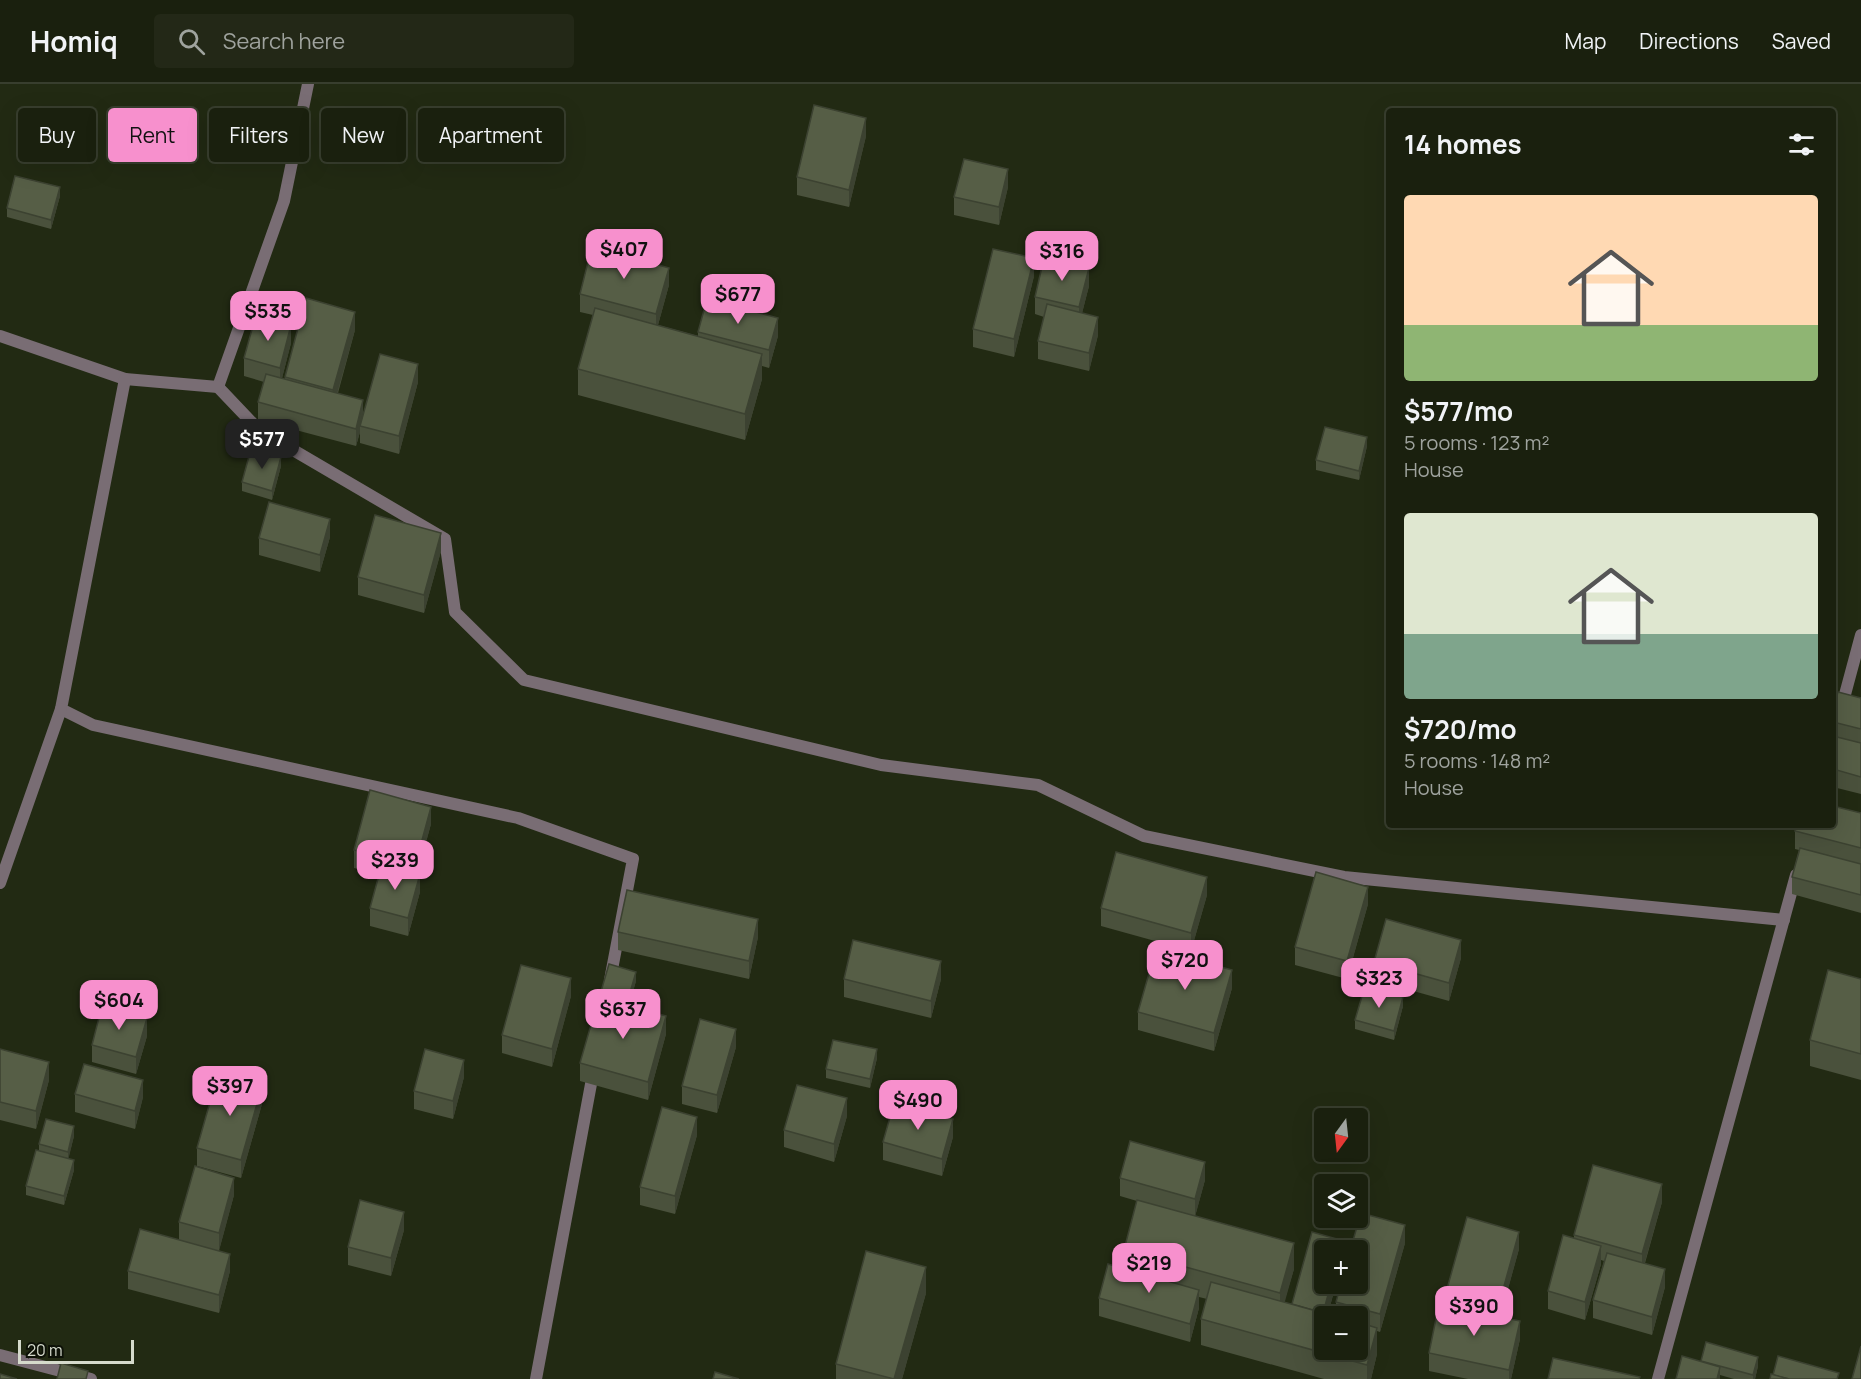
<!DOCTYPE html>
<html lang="en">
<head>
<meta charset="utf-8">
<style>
	:root { --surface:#1a200e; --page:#232817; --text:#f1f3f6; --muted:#9fa39e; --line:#383e2e; --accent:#f790cd }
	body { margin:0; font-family:Manrope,sans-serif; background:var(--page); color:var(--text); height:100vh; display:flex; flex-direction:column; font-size:22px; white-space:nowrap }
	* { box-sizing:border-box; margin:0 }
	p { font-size:20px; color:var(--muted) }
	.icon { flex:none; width:33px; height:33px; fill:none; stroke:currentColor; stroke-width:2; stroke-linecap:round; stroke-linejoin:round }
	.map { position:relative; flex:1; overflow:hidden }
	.drawer { position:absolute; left:1386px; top:24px; width:450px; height:720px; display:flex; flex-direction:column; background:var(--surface); border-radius:6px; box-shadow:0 6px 24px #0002,0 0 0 2px var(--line) }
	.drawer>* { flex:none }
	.guide { position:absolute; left:18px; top:24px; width:570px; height:54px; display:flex; gap:12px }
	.needle { width:39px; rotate:195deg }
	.buttons { position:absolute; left:1314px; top:1024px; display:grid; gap:12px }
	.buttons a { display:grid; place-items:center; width:54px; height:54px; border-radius:6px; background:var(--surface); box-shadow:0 6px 24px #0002,0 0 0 2px var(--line); font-size:30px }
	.scale { position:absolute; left:18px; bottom:15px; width:116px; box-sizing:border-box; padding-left:6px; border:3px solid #d5dacc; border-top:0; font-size:16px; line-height:21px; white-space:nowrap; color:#d5dacc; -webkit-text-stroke:4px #0d1107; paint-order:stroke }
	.price { position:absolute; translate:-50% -51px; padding:0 14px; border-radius:12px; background:var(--accent); color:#111; font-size:20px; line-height:39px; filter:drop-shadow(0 2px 3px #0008) }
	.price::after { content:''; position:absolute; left:50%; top:36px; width:18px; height:14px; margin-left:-9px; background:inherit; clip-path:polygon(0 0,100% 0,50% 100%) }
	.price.current { background:#222; color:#fff }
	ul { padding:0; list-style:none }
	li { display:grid; align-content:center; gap:12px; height:318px; padding:0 18px }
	li span { display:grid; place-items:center; height:186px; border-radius:6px; color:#555 }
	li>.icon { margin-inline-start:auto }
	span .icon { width:108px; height:108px; fill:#fffc; stroke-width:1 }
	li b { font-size:26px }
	h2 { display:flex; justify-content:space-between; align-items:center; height:72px; padding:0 18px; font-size:26px }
	.pill { padding:0 21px; border-radius:6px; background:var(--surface); box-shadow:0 6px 24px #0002,0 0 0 2px var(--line); font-size:21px; line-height:54px }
	.pill.current { background:var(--accent); color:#111 }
	header { display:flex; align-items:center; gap:36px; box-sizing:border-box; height:84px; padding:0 30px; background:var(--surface); border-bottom:2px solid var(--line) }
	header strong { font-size:28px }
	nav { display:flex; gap:33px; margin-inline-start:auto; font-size:21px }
	.search { width:420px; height:54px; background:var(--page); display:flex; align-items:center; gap:15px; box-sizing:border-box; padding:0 21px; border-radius:6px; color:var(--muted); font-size:22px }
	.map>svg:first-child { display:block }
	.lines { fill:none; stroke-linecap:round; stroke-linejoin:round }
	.street { stroke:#796d74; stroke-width:12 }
	.wall { fill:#4a513c; fill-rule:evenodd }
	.shaded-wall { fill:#3c4231 }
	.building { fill:#565e46; stroke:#3c4231; stroke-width:1.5 }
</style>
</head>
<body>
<header>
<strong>Homiq</strong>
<div class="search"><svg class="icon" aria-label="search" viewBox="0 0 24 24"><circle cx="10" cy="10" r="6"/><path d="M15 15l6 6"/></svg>Search here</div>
<nav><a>Map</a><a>Directions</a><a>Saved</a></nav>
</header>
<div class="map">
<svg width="1861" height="1295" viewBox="0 0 1861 1295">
	<rect width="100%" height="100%" fill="#222a13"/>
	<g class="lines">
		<g class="street">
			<polyline points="308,0 284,117 218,303 259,346 445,455 455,528 524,596 881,681 1038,701 1144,752 1344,793 1784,836"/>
			<polyline points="0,252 125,295 218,303"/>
			<polyline points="125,295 61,625 93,641 518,734 633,775 610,896"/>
			<polyline points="1833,655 1861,551"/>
			<polyline points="0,799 61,625"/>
			<polyline points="0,1271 91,1295"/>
			<polyline points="536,1295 594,984"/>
			<polyline points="1658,1295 1796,791"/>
		</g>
	</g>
	<g class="wall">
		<polygon points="866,52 849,123 797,111 797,93"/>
		<polygon points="1008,103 999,141 954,131 954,113"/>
		<polygon points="60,112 51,145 7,133 7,124"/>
		<polygon points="1034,192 1014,273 973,263 973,245"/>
		<polygon points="669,201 658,241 698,252 698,248 778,252 769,284 762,282 762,295 745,356 578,311 578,285 593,231 580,228 580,210"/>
		<polygon points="1089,202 1082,229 1098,251 1089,287 1038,275 1038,257 1044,233 1035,230 1035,213"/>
		<polygon points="355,246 338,309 363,328 418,298 399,370 360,359 360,348 356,362 258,336 258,318 264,298 244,292 244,274 291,259 282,294 285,295 285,293"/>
		<polygon points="1367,362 1359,396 1316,386 1316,376"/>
		<polygon points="281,382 272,416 242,407 242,398"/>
		<polygon points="330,453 320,488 259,471 259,454"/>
		<polygon points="441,467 424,529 358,511 358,493"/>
		<polygon points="1861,614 1861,710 1833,703 1833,626"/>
		<polygon points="1861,729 1861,829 1792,810 1792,793 1799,766 1795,765 1795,747"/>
		<polygon points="431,740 417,789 420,808 408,852 370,842 370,824 379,790 354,784 354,766"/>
		<polygon points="1207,811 1191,867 1101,842 1101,824"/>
		<polygon points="1368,820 1347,895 1295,881 1295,863"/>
		<polygon points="618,848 758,853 749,895 618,866"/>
		<polygon points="1461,874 1449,917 1374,896 1374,878"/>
		<polygon points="844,895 941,895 931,934 844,913"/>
		<polygon points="1861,895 1861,996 1810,982 1810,956"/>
		<polygon points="636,897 629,921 666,950 648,1016 580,997 580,979 600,911"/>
		<polygon points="1232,904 1214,967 1138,946 1138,928"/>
		<polygon points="571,912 552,983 502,969 502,951"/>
		<polygon points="1403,922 1394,956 1355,945 1355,936"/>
		<polygon points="147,952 136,990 92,978 92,961"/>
		<polygon points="736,963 717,1029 682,1020 682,1002"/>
		<polygon points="0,965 49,996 36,1045 0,1036"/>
		<polygon points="877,974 870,1004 826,994 826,985"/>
		<polygon points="464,993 453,1035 414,1025 414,1007"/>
		<polygon points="75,1010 143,1013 135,1045 75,1028"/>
		<polygon points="262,1020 241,1094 197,1082 197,1064"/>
		<polygon points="847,1032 834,1078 784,1063 784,1046"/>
		<polygon points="697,1051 675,1130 640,1121 640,1103"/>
		<polygon points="74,1052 68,1075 74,1086 64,1121 26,1111 26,1102 39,1067 39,1060"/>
		<polygon points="953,1053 942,1092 883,1076 883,1058"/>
		<path d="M1120,1094L1205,1096L1195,1132L1294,1185L1284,1218L1292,1220L1344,1167L1324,1200H1336L1328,1230L1336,1232V1218L1405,1159L1380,1248L1377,1247V1270L1371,1295H1324L1201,1261V1235L1207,1215L1199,1213V1224L1190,1258L1099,1232V1214L1124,1185V1166L1137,1117L1120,1112ZM1324,1233H1358V1266Z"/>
		<polygon points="234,1111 219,1166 230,1187 219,1229 128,1205 128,1187 179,1155 179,1138"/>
		<polygon points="1662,1118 1645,1179 1665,1203 1652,1251 1593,1234 1593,1216 1604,1177 1601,1176 1601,1180 1585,1236 1548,1225 1548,1207 1574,1154 1574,1151"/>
		<polygon points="404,1146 391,1192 348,1181 348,1163"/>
		<polygon points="1519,1165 1500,1233 1520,1255 1511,1295 1468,1295 1429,1287 1429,1269 1447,1221 1447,1205"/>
		<polygon points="926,1209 902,1295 836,1295 836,1280"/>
		<polygon points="1701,1277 1758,1282 1755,1295 1734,1295 1720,1291 1720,1295"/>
	</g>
	<g class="shaded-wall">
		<polygon points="866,34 866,52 849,123 849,106"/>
		<polygon points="1008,85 1008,103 999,141 999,123"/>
		<polygon points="60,103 60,112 51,145 51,136"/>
		<polygon points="1034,174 1034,192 1014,273 1014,255"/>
		<polygon points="669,184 669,201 656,248 656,230"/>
		<polygon points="1089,184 1089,202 1079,241 1079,223"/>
		<polygon points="355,228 355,246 333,324 333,306"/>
		<polygon points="1098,233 1098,251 1089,287 1089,269"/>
		<polygon points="778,234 778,252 769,284 769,266"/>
		<polygon points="291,241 291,259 280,302 280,284"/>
		<polygon points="762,270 762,295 745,356 745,330"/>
		<polygon points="418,280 418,298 399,370 399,352"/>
		<polygon points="363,316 363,334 360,342 360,348 356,362 356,345"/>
		<polygon points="1367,353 1367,362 1359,396 1359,387"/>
		<polygon points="281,373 281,382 272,416 272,407"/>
		<polygon points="330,435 330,453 320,488 320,471"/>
		<polygon points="441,449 441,467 424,529 424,511"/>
		<polygon points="431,723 431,740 415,800 415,782"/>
		<polygon points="420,790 420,808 408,852 408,834"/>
		<polygon points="1207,793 1207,811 1191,867 1191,849"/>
		<polygon points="1368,803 1368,820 1347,895 1347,877"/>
		<polygon points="758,835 758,853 749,895 749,877"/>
		<polygon points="1461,856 1461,874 1449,917 1449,899"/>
		<polygon points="941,877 941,895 931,934 931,917"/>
		<polygon points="1232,886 1232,904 1214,967 1214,949"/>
		<polygon points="636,888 636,897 627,928 627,919"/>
		<polygon points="571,894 571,912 552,983 552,965"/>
		<polygon points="1403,913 1403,922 1394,956 1394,947"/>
		<polygon points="666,932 666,950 648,1016 648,998"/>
		<polygon points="147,934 147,952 136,990 136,973"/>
		<polygon points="736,945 736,963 717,1029 717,1011"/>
		<polygon points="877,965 877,974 870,1004 870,995"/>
		<polygon points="464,976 464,993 453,1035 453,1017"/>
		<polygon points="49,978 49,996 36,1045 36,1027"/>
		<polygon points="143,996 143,1013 135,1045 135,1027"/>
		<polygon points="262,1002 262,1020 241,1094 241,1076"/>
		<polygon points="847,1014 847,1032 834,1078 834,1060"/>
		<polygon points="697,1033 697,1051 675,1130 675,1112"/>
		<polygon points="953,1035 953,1053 942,1092 942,1075"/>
		<polygon points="74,1042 74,1052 68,1077 68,1068"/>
		<polygon points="74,1076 74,1086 64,1121 64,1112"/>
		<polygon points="1205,1078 1205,1096 1195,1133 1195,1115"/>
		<polygon points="234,1094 234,1111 219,1167 219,1149"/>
		<polygon points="1662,1100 1662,1118 1642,1188 1642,1170"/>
		<polygon points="404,1128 404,1146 391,1192 391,1174"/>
		<polygon points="1405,1141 1405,1159 1380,1248 1380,1230"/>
		<polygon points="1519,1148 1519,1165 1499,1238 1499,1220"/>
		<polygon points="1294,1159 1294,1185 1280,1235 1280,1209"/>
		<polygon points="1601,1162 1601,1180 1585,1236 1585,1218"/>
		<polygon points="230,1170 230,1187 219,1229 219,1211"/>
		<polygon points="926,1183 926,1209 902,1295 894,1295"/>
		<polygon points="1665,1185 1665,1203 1652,1251 1652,1233"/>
		<polygon points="1331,1200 1336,1200 1327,1233 1323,1230"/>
		<polygon points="1199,1206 1199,1224 1190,1258 1190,1240"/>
		<polygon points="1520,1237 1520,1255 1511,1295 1509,1295 1509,1286"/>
		<polygon points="1377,1244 1377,1270 1371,1295 1367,1295 1367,1281"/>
		<polygon points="1758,1273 1758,1282 1755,1295 1753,1295 1753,1291"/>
		<polygon points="1720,1283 1720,1295 1717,1295"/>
	</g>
	<g class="building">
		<polygon points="814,21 866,34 849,106 797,93"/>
		<polygon points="964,75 1008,85 999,123 954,113"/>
		<polygon points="15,92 60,103 51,136 7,124"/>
		<polygon points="592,162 669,184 656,230 580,210"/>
		<polygon points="993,165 1034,174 1014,255 973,245"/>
		<polygon points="1044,174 1089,184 1079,223 1035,213"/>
		<polygon points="306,214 355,228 333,306 285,293"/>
		<polygon points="707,215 778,234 769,266 698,248"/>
		<polygon points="1047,220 1098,233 1089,269 1038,257"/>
		<polygon points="595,224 762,270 745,330 578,285"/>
		<polygon points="256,231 291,241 280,284 244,274"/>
		<polygon points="380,270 418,280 399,352 360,342"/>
		<polygon points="266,290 363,316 356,345 258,318"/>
		<polygon points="1325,343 1367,353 1359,387 1316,376"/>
		<polygon points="251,365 281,373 272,407 242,398"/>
		<polygon points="269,418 330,435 320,471 259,454"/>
		<polygon points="375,431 441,449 424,511 358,493"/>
		<polygon points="1838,608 1861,614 1861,645 1833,638 1833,626"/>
		<polygon points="1833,652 1861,659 1861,693 1833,685"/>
		<polygon points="370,706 431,723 415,782 354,766"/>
		<polygon points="1833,722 1861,729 1861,764 1795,747 1797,741 1833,741"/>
		<polygon points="1800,764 1861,780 1861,811 1792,793"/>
		<polygon points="1116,768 1207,793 1191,849 1101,824"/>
		<polygon points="382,780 420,790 408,834 370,824"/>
		<polygon points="1316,788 1368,803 1347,877 1295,863"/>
		<polygon points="627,806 758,835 749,877 618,848"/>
		<polygon points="1386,835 1461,856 1449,899 1374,878"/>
		<polygon points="853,856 941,877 931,917 844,895"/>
		<polygon points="1156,865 1232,886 1214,949 1138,928"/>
		<polygon points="609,880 636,888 627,919 600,911"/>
		<polygon points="521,881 571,894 552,965 502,951"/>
		<polygon points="1828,886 1861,895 1861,970 1810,956"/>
		<polygon points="1365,902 1403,913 1394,947 1355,936"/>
		<polygon points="599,913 666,932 648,998 580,979"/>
		<polygon points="102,922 147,934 136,973 92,961"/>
		<polygon points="700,935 736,945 717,1011 682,1002"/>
		<polygon points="833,956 877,965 870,995 826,985"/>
		<polygon points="0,965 49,978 36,1027 0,1018"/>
		<polygon points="425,965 464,976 453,1017 414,1007"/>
		<polygon points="84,980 143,996 135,1027 75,1010"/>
		<polygon points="218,990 262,1002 241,1076 197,1064"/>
		<polygon points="797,1001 847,1014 834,1060 784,1046"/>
		<polygon points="894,1019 953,1035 942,1075 883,1058"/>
		<polygon points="662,1023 697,1033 675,1112 640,1103"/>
		<polygon points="46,1035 74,1042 68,1068 39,1060"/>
		<polygon points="1130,1057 1205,1078 1195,1115 1120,1094"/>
		<polygon points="36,1066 74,1076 64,1112 26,1102"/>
		<polygon points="1593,1081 1662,1100 1642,1170 1574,1151"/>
		<polygon points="195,1082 234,1094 219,1149 179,1138"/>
		<polygon points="360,1116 404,1128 391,1174 348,1163"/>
		<polygon points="1137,1116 1294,1159 1280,1209 1124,1166"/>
		<polygon points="1361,1129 1405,1141 1380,1230 1336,1218 1341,1200 1358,1200 1358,1167 1350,1167"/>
		<polygon points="1467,1133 1519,1148 1499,1220 1447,1205"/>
		<polygon points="140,1145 230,1170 219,1211 128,1187"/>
		<polygon points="1312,1148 1344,1157 1341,1167 1324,1167 1324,1200 1331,1200 1323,1229 1292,1220"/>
		<polygon points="1563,1151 1601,1162 1585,1218 1548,1207"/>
		<polygon points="866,1167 926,1183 894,1295 836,1280"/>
		<polygon points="1607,1169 1665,1185 1652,1233 1593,1216"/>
		<polygon points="1108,1180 1199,1206 1190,1240 1099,1214"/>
		<polygon points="1211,1198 1338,1233 1324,1233 1324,1266 1358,1266 1358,1238 1377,1244 1367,1281 1201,1235"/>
		<polygon points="1439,1220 1520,1237 1509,1286 1429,1269"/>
		<polygon points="1706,1258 1758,1273 1753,1291 1701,1277"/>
		<polygon points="1861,1262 1861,1295 1852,1295"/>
		<polygon points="1682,1272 1720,1283 1717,1295 1676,1295"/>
		<polygon points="1778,1272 1839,1289 1837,1295 1789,1295 1773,1291"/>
		<polygon points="1553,1274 1640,1293 1639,1295 1548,1295"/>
		<polygon points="61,1279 88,1287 86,1295 57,1295"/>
		<polygon points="715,1288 739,1295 713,1295"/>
		<polygon points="0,1290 17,1295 0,1295"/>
		<polygon points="1771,1290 1789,1295 1770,1295"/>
	</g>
</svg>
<div class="buttons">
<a><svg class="needle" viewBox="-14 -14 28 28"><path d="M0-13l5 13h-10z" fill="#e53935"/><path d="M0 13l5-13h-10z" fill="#9fa39e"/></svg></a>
<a><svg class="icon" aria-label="layers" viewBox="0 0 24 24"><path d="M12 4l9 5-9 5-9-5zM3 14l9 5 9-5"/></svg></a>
<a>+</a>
<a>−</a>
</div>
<div class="scale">20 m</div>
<b class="price" style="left:624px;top:196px">$407</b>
<b class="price" style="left:1062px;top:198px">$316</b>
<b class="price" style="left:738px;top:241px">$677</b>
<b class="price" style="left:268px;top:258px">$535</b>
<b class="price current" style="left:262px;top:386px">$577</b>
<b class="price" style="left:395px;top:807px">$239</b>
<b class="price" style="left:1185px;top:907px">$720</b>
<b class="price" style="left:1379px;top:925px">$323</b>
<b class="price" style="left:119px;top:947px">$604</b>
<b class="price" style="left:623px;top:956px">$637</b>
<b class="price" style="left:230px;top:1033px">$397</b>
<b class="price" style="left:918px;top:1047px">$490</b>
<b class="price" style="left:1149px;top:1210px">$219</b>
<b class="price" style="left:1474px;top:1253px">$390</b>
<div class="guide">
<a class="pill">Buy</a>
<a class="pill current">Rent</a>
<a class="pill">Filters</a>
<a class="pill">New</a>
<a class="pill">Apartment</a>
</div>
<section class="drawer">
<h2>14 homes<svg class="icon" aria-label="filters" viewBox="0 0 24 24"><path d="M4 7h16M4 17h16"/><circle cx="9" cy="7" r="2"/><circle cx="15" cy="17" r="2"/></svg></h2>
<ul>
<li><span style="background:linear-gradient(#ffd9b3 70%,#8fb573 0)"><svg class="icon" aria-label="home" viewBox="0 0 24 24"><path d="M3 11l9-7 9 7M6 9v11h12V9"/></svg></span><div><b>$577/mo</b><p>5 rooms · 123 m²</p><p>House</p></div></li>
<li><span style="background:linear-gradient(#dfe7d0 65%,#7fa58c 0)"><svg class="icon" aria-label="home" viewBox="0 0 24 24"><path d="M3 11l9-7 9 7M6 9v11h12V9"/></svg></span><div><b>$720/mo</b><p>5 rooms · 148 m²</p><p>House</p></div></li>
</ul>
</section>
</div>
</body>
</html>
